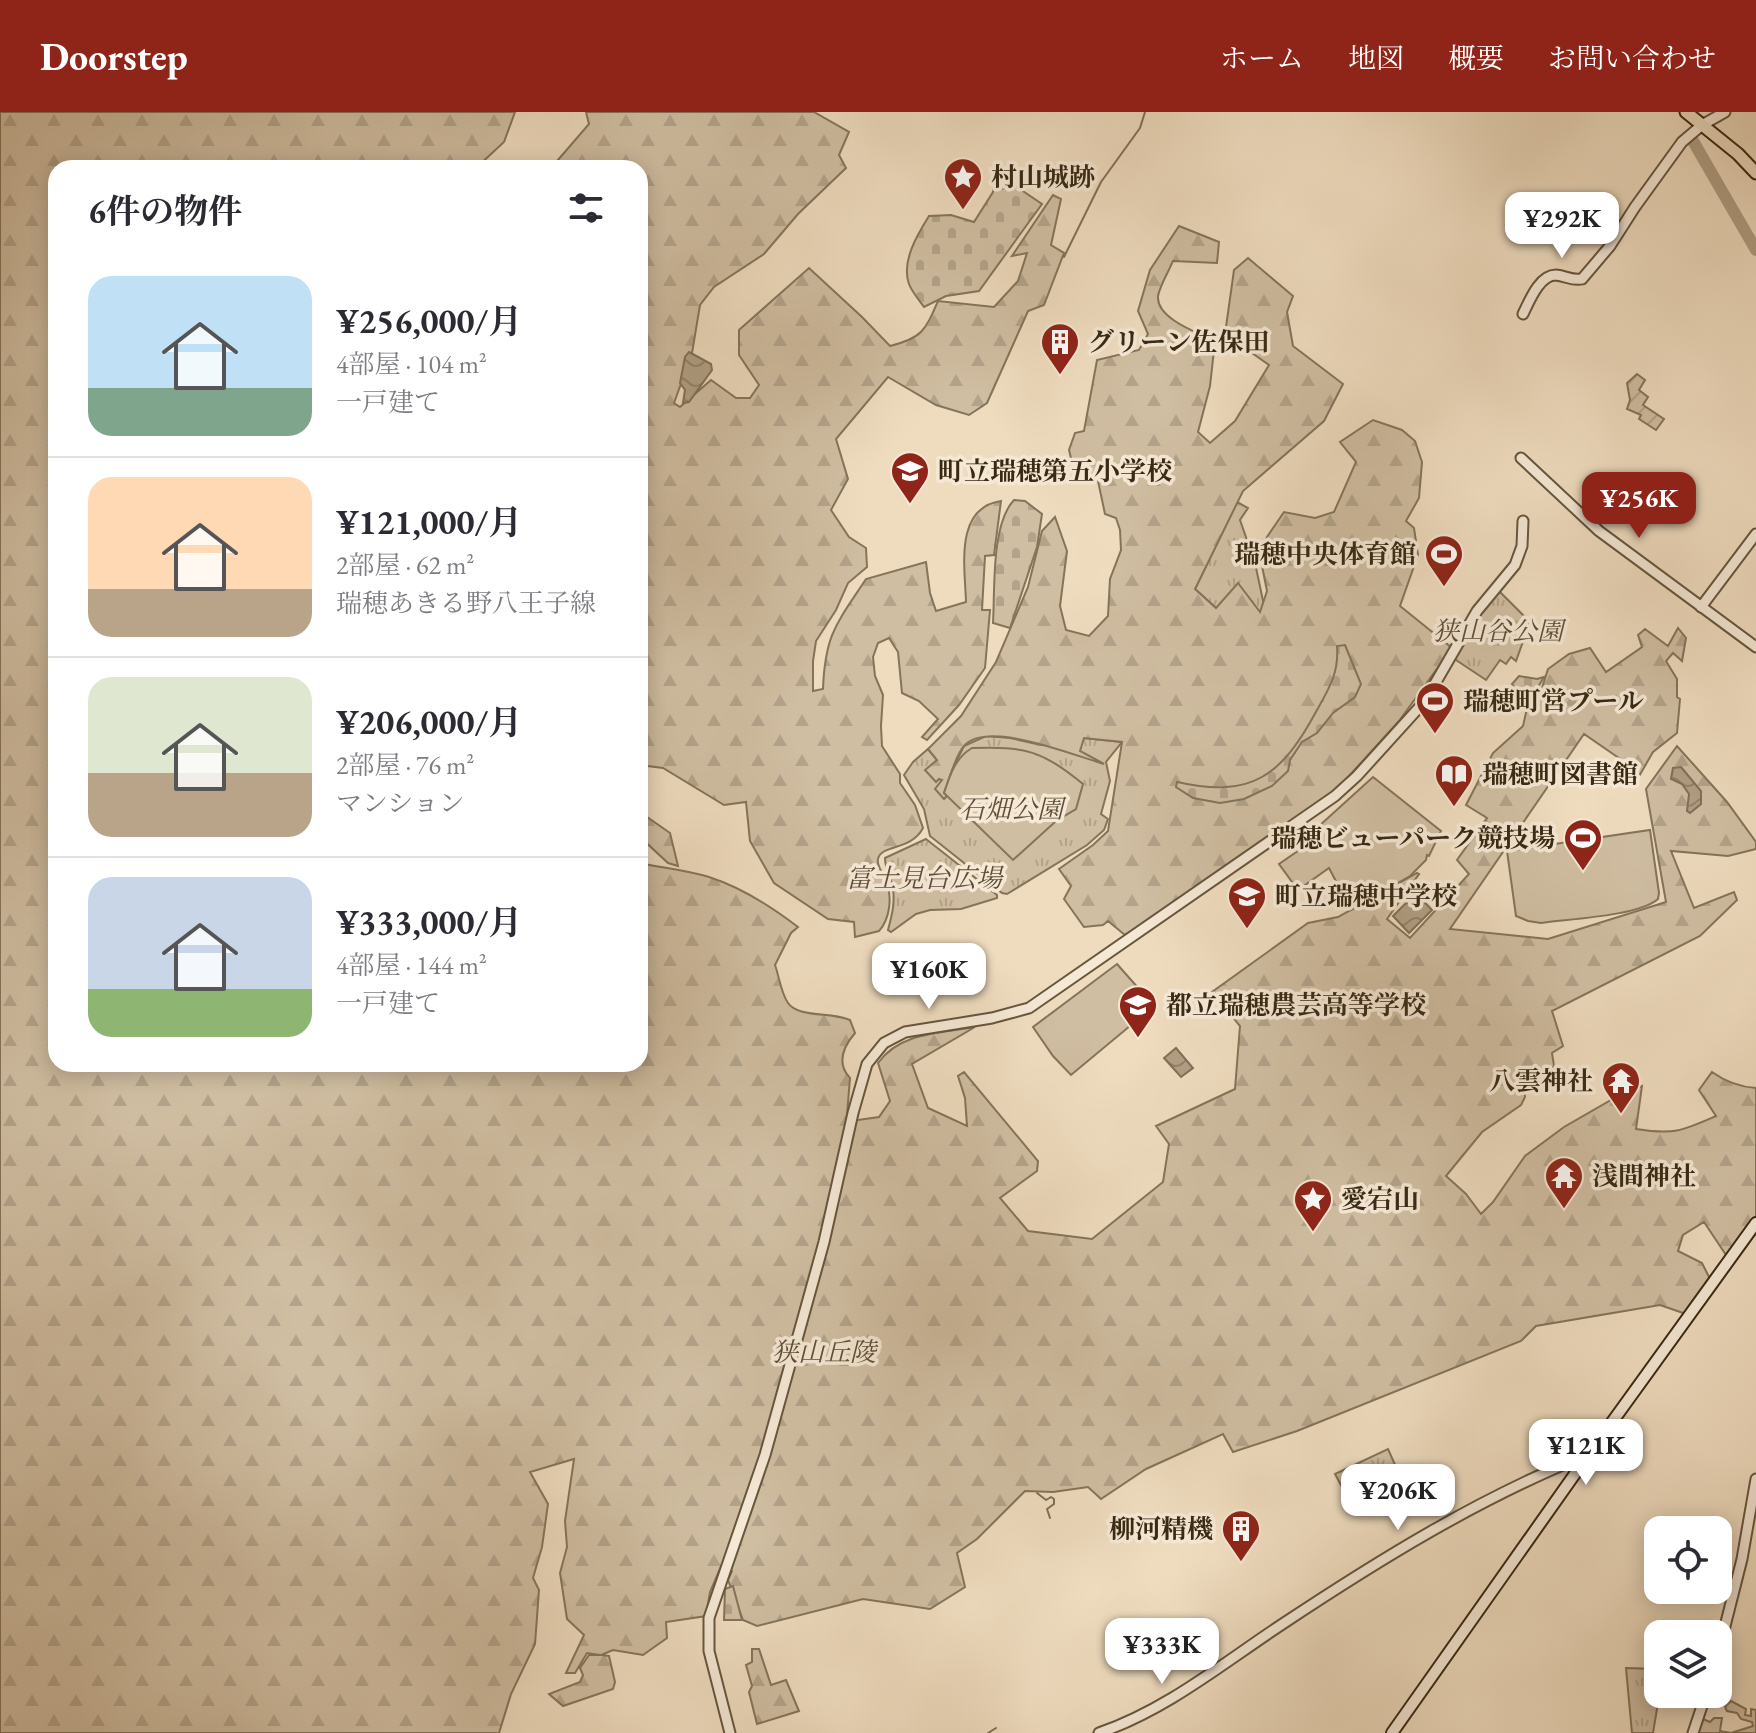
<!DOCTYPE html>
<html lang="ja">
<head>
<meta charset="utf-8">
<style>
	:root { --surface:#fff; --page:#f2f2f3; --text:#2b2b33; --muted:#7c7c81; --line:#e1e1e2; --accent:#8f2418 }
	body { margin:0; font-family:"EB Garamond","Noto Serif JP",serif; background:var(--page); color:var(--text); height:100vh; display:flex; flex-direction:column; font-size:30px; white-space:nowrap }
	* { box-sizing:border-box; margin:0 }
	p { font-size:26px; color:var(--muted) }
	.icon { flex:none; width:44px; height:44px; fill:none; stroke:currentColor; stroke-width:2; stroke-linecap:round; stroke-linejoin:round }
	.map { position:relative; flex:1; overflow:hidden }
	.sheet { position:absolute; left:48px; top:48px; width:600px; height:912px; display:flex; flex-direction:column; background:var(--surface); border-radius:24px; box-shadow:0 4px 20px #0003 }
	.sheet>* { flex:none }
	.controls { position:absolute; left:1644px; top:1404px; display:grid; gap:16px }
	.controls a { display:grid; place-items:center; width:88px; height:88px; border-radius:16px; background:var(--surface); box-shadow:0 4px 20px #0003; font-size:40px }
	.price { position:absolute; translate:-50% -68px; padding:0 18px; border-radius:16px; background:#fff; color:#222; font-size:26px; line-height:52px; filter:drop-shadow(0 2px 4px #0008) }
	.price::after { content:''; position:absolute; left:50%; top:48px; width:24px; height:18px; margin-left:-12px; background:inherit; clip-path:polygon(0 0,100% 0,50% 100%) }
	.price.selected { background:var(--accent); color:#fff }
	ul { padding:0; list-style:none }
	li { display:flex; align-items:center; gap:24px; height:200px; padding:0 40px }
	li+li { border-top:2px solid var(--line) }
	li span { display:grid; place-items:center; flex:none; width:224px; height:160px; border-radius:24px; color:#555 }
	li>.icon { margin-inline-start:auto }
	span .icon { width:96px; height:96px; fill:#fffc; stroke-width:1 }
	li b { font-size:34px }
	h2 { display:flex; justify-content:space-between; align-items:center; height:96px; padding:0 40px; font-size:34px }
	header { display:flex; align-items:center; gap:48px; box-sizing:border-box; height:112px; padding:0 40px; background:var(--accent); color:#fff }
	header strong { font-size:38px }
	nav { display:flex; gap:44px; margin-inline-start:auto; font-size:28px }
	.map>svg:first-child { display:block }
	.grass { fill:url(#grass-tufts); stroke:#84745a; stroke-width:2 }
	.forest { fill:url(#forest-firs); stroke:#84745a; stroke-width:2 }
	.cemetery { fill:url(#cemetery-stones); stroke:#84745a; stroke-width:2 }
	.garden { fill:url(#garden-furrows); stroke:#84745a; stroke-width:2 }
	.pitch { fill:#d0bea2; stroke:#84745a; stroke-width:2 }
	.water { fill:url(#water-waves); stroke:#817057; stroke-width:2 }
	.lines { fill:none; stroke-linecap:round; stroke-linejoin:round }
	.stream { stroke:#817057; stroke-width:2 }
	.river { stroke:#b19f85; stroke-width:12 }
	.tertiary-casing { stroke:#66563e; stroke-width:13 }
	.secondary-casing { stroke:#382913; stroke-width:14 }
	.primary-casing { stroke:#382913; stroke-width:15 }
	.tertiary { stroke:#f5e8d5; stroke-width:9 }
	.secondary { stroke:#f5e8d5; stroke-width:10 }
	.primary { stroke:#efdcbf; stroke-width:11 }
	.labels { text-anchor:middle; dominant-baseline:central; stroke-width:7; stroke-linejoin:round; paint-order:stroke }
	.poi-label { font-size:26px; font-weight:bold; fill:#382913; stroke:#f5e8d5; text-anchor:start }
	.park-label { font-size:26px; font-style:italic; fill:#5e4e37; stroke:#f5e8d5 }
</style>
</head>
<body>
<header>
<strong>Doorstep</strong>
<nav><a>ホーム</a><a>地図</a><a>概要</a><a>お問い合わせ</a></nav>
</header>
<div class="map">
<svg width="1756" height="1621" viewBox="0 0 1756 1621">
	<defs>
		<pattern id="grass-tufts" width="24" height="20" patternUnits="userSpaceOnUse" patternTransform="scale(2)"><rect width="24" height="20" fill="#d0bea2"/><path d="M3 7l-1-3M5 7V3M7 7l1-3M15 17l-1-3M17 17v-4M19 17l1-3" fill="none" stroke="#b3a38b"/></pattern>
		<pattern id="forest-firs" width="22" height="20" patternUnits="userSpaceOnUse" patternTransform="scale(2)"><rect width="22" height="20" fill="#d0bea2"/><path d="M5 1l3.5 6h-7zM16 11l3.5 6h-7z" fill="#b3a38b"/></pattern>
		<pattern id="cemetery-stones" width="16" height="16" patternUnits="userSpaceOnUse" patternTransform="scale(2)"><rect width="16" height="16" fill="#d0bea2"/><path d="M2 7V4a2 2 0 0 1 4 0v3zM10 15v-3a2 2 0 0 1 4 0v3z" fill="#b3a38b"/></pattern>
		<pattern id="garden-furrows" width="10" height="10" patternUnits="userSpaceOnUse" patternTransform="scale(2)"><rect width="10" height="10" fill="#d0bea2"/><path d="M-1 1l2-2M0 10L10 0M9 11l2-2" fill="none" stroke="#b3a38b"/></pattern>
		<pattern id="water-waves" width="16" height="10" patternUnits="userSpaceOnUse" patternTransform="scale(2)"><rect width="16" height="10" fill="#b19f85"/><path d="M0 5q4-4 8 0t8 0" fill="none" stroke="#91826c"/></pattern>
	</defs>
	<rect width="100%" height="100%" fill="#efdcbf"/>
	<filter id="stains"><feTurbulence type="fractalNoise" baseFrequency=".0025" numOctaves="4"/><feColorMatrix values="0 0 0 0 .2 0 0 0 0 .09 0 0 0 0 .02 0 0 0 .5 -.17"/></filter>
	<radialGradient id="worn" r=".72"><stop offset=".6" stop-color="#630" stop-opacity="0"/><stop offset="1" stop-color="#630" stop-opacity=".3"/></radialGradient>
	<g class="grass">
		<polygon points="1237,390 1248,396 1240,408 1255,451 1265,498 1259,501 1216,496 1195,477"/>
		<polygon points="1498,478 1530,510 1516,549 1511,545 1506,552 1500,548 1486,568 1453,546 1479,500"/>
		<polygon points="986,624 1010,626 1041,633 1081,631 1084,626 1122,630 1106,650 1110,669 1101,702 1108,707 1104,718 1087,733 1007,782 1002,781 930,724 924,697 904,663 913,650 928,637 937,648 952,658 964,634"/>
		<path d="M926,727L997,783V786L961,797L930,798L916,802L891,820L888,818C892,803 896,788 892,772C890,762 885,757 885,746Z"/>
		<polygon points="1388,1337 1396,1355 1344,1379 1335,1362"/>
		<polygon points="1626,1556 1657,1557 1658,1591 1653,1621 1632,1621"/>
	</g>
	<g class="forest">
		<path d="M0,0H515L504,30L476,56H56V952H640V751C663,756 686,758 709,765C740,775 772,795 798,815L791,821L775,853C779,864 781,881 788,891C798,906 833,900 850,908L855,921C843,935 836,951 850,966L847,1003L858,1008L879,1005L890,989L878,951C900,920 941,921 975,915L912,952L928,996L967,1014L965,986L958,964L964,960L1038,1049L1037,1059L1000,1086L1028,1119L1092,1127L1163,1070L1169,1032L1156,1014L1235,977L1240,914L1212,880L1308,811L1338,805L1417,761L1419,762L1387,807L1410,826L1469,762L1457,748L1487,706L1466,693L1493,641L1523,614L1528,592L1540,582L1548,557L1569,542L1590,536L1606,560L1642,535L1638,523L1645,517L1668,534L1678,516L1686,526L1682,549L1673,541L1666,549L1677,567V585L1680,587L1677,621L1653,640L1638,666L1626,667V651L1584,622L1450,817L1548,827L1666,790L1646,677L1677,634L1727,690L1756,730V737L1728,744L1671,739L1694,796L1734,780L1737,788L1700,824L1552,899L1563,934L1552,941L1554,954L1524,971L1525,985L1521,993L1482,1020L1446,1064L1466,1082L1481,1102L1493,1090L1525,1044L1564,1015L1625,980L1642,974L1636,1017C1674,1023 1682,1019 1716,1004L1699,978L1712,960C1726,970 1739,975 1756,976V1104L1728,1146L1704,1110L1683,1123L1678,1139L1702,1151L1712,1171L1689,1203L1660,1193L1536,1214L1521,1229L1297,1319L1233,1340L1223,1322L1146,1357L1101,1387L1088,1375L1053,1380L1025,1379L977,1427L957,1441L965,1475L930,1497L863,1487L757,1514L743,1508L728,1468L732,1459L722,1452L710,1480L706,1504L666,1510L667,1526L643,1543L613,1538L601,1543L609,1544L615,1570L613,1577L563,1594L549,1582L580,1570L583,1563L580,1556L589,1543H600L587,1541L575,1561H566L584,1523L567,1507L560,1461L567,1435L565,1409L574,1347L530,1360L548,1392L542,1435L533,1466L539,1478L535,1532L511,1582L499,1621H0Z"/>
		<path d="M586,0H814L849,20L839,43L846,56L798,102L764,142L714,175L700,193L692,241L674,291L680,295L711,268L736,286H750L759,273L739,243V218L809,156L862,205L890,234C922,226 925,219 938,189L994,195L1018,169L1027,141L1012,144L1053,83L1061,87L1051,133L1064,141L1044,193L1028,199L987,291L969,303L936,293L888,265L836,327L848,367L831,398L849,425L866,436L867,455L848,471L836,498L816,529L813,549V579L823,577C825,522 837,511 866,467L926,450L930,481L936,499L966,490C965,455 954,396 1001,389L994,443L985,444L982,498H990L985,556L959,593L927,628L922,625L938,607L919,589L902,581L898,540L889,526L878,531L873,545L875,564L883,583L881,614L882,634L900,662V671L915,693L923,716C911,739 881,732 878,747C876,755 885,763 887,770C892,786 890,807 879,819L855,825L854,810L828,807L774,771L750,729L746,690L724,693L663,656L640,653V56H551L589,12Z"/>
		<path d="M1179,114L1219,130L1217,151L1173,149C1169,159 1160,173 1158,184C1156,207 1199,221 1215,229L1210,274L1198,320L1210,331L1235,309L1269,253L1225,222L1234,158L1248,146L1293,184L1287,200L1293,234L1343,272L1324,309L1243,379L1195,477L1216,496L1238,471L1260,500L1267,479L1260,444L1267,425L1284,400L1315,406L1334,400L1356,350L1340,330L1373,308L1402,318L1415,329L1422,350L1419,386L1406,409L1414,416L1418,443L1400,494L1452,536L1399,609L1339,675L1216,765L1125,823L1108,809L1103,813L1084,815L1064,787L1071,774L1059,757L1093,733L1108,719L1122,630L1084,626L1080,639L1104,652C1075,644 987,607 964,634C955,644 949,668 944,681L947,684L944,687L935,677L942,668L939,667L936,670L925,658L937,648L928,637L961,604L996,550L1028,475L1042,419L1055,405L1067,439L1060,494L1066,518L1089,524L1108,504L1110,467L1121,438L1120,418L1116,406L1105,402L1098,369L1075,362L1069,338L1075,321L1084,319L1097,248L1139,238L1148,222L1138,199L1150,158Z"/>
		<polygon points="640,700 670,721 678,754 668,751 640,725"/>
		<polygon points="752,1537 759,1537 771,1573 786,1568 799,1599 757,1612 749,1580 752,1574 746,1553 752,1550"/>
		<polygon points="1731,1589 1746,1597 1745,1603 1751,1604 1751,1597 1756,1598 1756,1621 1697,1621 1703,1607 1710,1610 1714,1606 1722,1606 1720,1619 1731,1621 1753,1614 1752,1610 1741,1607 1737,1601 1727,1599 1725,1595"/>
	</g>
	<g class="cemetery">
		<path d="M1008,69L1042,92L979,179L946,184L924,195C919,188 912,180 909,172C901,150 917,123 929,104L951,103L974,110L993,80L995,71Z"/>
		<path d="M1014,388L1025,389L1042,402L1037,435L1010,516L993,511C995,478 991,412 1014,388Z"/>
		<path d="M1345,533L1361,572L1355,585L1333,601L1317,621L1302,630L1290,648L1288,659L1272,674L1244,687L1220,691L1193,686L1176,675L1177,670C1253,687 1282,663 1317,598C1330,575 1339,560 1337,534Z"/>
		<polygon points="1519,564 1537,567 1544,565 1528,592 1512,572"/>
		<polygon points="733,1474 742,1508 724,1508 725,1477"/>
	</g>
	<polygon class="garden" points="1637,262 1645,268 1639,278 1648,285 1643,293 1664,307 1656,318 1639,307 1641,303 1627,297 1630,288 1627,271"/>
	<g class="pitch">
		<path d="M972,636C1026,634 1042,639 1083,672L1076,697L1056,709L1013,748L944,681C950,663 955,646 972,636Z"/>
		<polygon points="1373,665 1441,719 1429,744 1427,743 1426,748 1410,764 1351,798 1329,756 1298,778 1279,752 1311,730 1308,724"/>
		<path d="M1650,718L1659,781L1658,787C1639,804 1568,807 1541,811L1528,809L1516,804L1507,739Z"/>
		<polygon points="1117,852 1154,894 1071,963 1053,944 1033,915"/>
	</g>
	<g class="water">
		<polygon points="689,240 711,252 712,258 689,290 683,291 685,278 680,271 685,245"/>
		<polygon points="1681,655 1701,679 1701,692 1690,701 1687,699 1689,682 1682,672 1671,667 1673,656"/>
		<polygon points="1416,781 1432,798 1409,821 1393,804"/>
		<polygon points="1176,936 1193,956 1181,965 1164,946"/>
	</g>
	<g class="lines">
		<g class="stream">
			<polyline points="1064,145 1101,70 1140,16 1145,0"/>
			<polyline points="1037,1381 1046,1388 1051,1385 1054,1387 1054,1392 1047,1397 1050,1406"/>
			<polyline points="988,1621 996,1616"/>
		</g>
		<polyline class="river" points="1693,29 1756,138"/>
		<defs>
			<g id="tertiary">
				<path d="M1523,202C1529,190 1539,163 1556,163C1566,164 1572,169 1582,167L1610,134L1635,95L1682,30L1702,13L1725,0"/>
				<polyline points="1521,346 1599,419 1756,535"/>
				<polyline points="1701,495 1756,422"/>
				<polyline points="1718,1542 1742,1447 1756,1367"/>
				<polyline points="730,1621 709,1539 709,1506 765,1343 824,1130 853,1001 867,952 884,931 905,920 992,906 1029,896 1335,684 1357,664 1425,589 1477,499 1515,453 1522,434 1523,409"/>
				<path d="M1099,1621C1166,1598 1222,1552 1281,1513C1379,1448 1479,1386 1589,1342"/>
				<polyline points="1693,1621 1706,1582"/>
			</g>
			<polyline id="secondary" points="1392,1621 1589,1342 1756,1111"/>
			<polyline id="primary" points="1686,0 1738,42 1756,61"/>
		</defs>
		<use href="#tertiary" class="tertiary-casing"/>
		<use href="#secondary" class="secondary-casing"/>
		<use href="#primary" class="primary-casing"/>
		<use href="#tertiary" class="tertiary"/>
		<use href="#secondary" class="secondary"/>
		<use href="#primary" class="primary"/>
	</g>
	<defs>
		<symbol id="sight-pin" viewBox="-11 -11 22 30"><path d="M0 17L-7.5 6A9.5 9.5 0 1 1 7.5 6Z" fill="#8f2418" stroke="#f5e8d5"/><path d="M0-6L1.8-2.2L6-1.7L2.9 1.2L3.7 5.4L0 3.3L-3.7 5.4L-2.9 1.2L-6-1.7L-1.8-2.2Z" fill="#fff"/></symbol>
		<symbol id="building-pin" viewBox="-11 -11 22 30"><path d="M0 17L-7.5 6A9.5 9.5 0 1 1 7.5 6Z" fill="#8f2418" stroke="#f5e8d5"/><path d="M-4-6H4V6H1V3H-1V6H-4ZM-2.5-4.3h1.7v1.8h-1.7ZM.8-4.3h1.7v1.8H.8ZM-2.5-1h1.7V.8h-1.7ZM.8-1h1.7V.8H.8Z" fill="#fff"/></symbol>
		<symbol id="school-pin" viewBox="-11 -11 22 30"><path d="M0 17L-7.5 6A9.5 9.5 0 1 1 7.5 6Z" fill="#8f2418" stroke="#f5e8d5"/><path d="M0-5L7-2L0 1L-7-2ZM-4 1L0 2.5L4 1V4Q0 6-4 4Z" fill="#fff"/></symbol>
		<symbol id="stadium-pin" viewBox="-11 -11 22 30"><path d="M0 17L-7.5 6A9.5 9.5 0 1 1 7.5 6Z" fill="#8f2418" stroke="#f5e8d5"/><path d="M0-5a6.5 5 0 1 0 0 10a6.5 5 0 1 0 0-10ZM-3.5-1.8h7v3.6h-7Z" fill="#fff"/></symbol>
		<symbol id="library-pin" viewBox="-11 -11 22 30"><path d="M0 17L-7.5 6A9.5 9.5 0 1 1 7.5 6Z" fill="#8f2418" stroke="#f5e8d5"/><path d="M-6-4Q-3-5.5-.7-3.5V5Q-3 3-6 4ZM6-4Q3-5.5 .7-3.5V5Q3 3 6 4Z" fill="#fff"/></symbol>
		<symbol id="temple-pin" viewBox="-11 -11 22 30"><path d="M0 17L-7.5 6A9.5 9.5 0 1 1 7.5 6Z" fill="#8f2418" stroke="#f5e8d5"/><path d="M0-6L5-2H3V0L6.5 2.5H4V6H1.5V3h-3V6H-4V2.5H-6.5L-3 0V-2H-5Z" fill="#fff"/></symbol>
	</defs>
	<g fill-rule="evenodd">
		<use href="#sight-pin" x="941" y="43" width="44" height="60"/>
		<use href="#building-pin" x="1038" y="208" width="44" height="60"/>
		<use href="#school-pin" x="888" y="337" width="44" height="60"/>
		<use href="#stadium-pin" x="1422" y="420" width="44" height="60"/>
		<use href="#stadium-pin" x="1413" y="567" width="44" height="60"/>
		<use href="#library-pin" x="1432" y="640" width="44" height="60"/>
		<use href="#stadium-pin" x="1561" y="704" width="44" height="60"/>
		<use href="#school-pin" x="1225" y="762" width="44" height="60"/>
		<use href="#school-pin" x="1116" y="871" width="44" height="60"/>
		<use href="#temple-pin" x="1599" y="947" width="44" height="60"/>
		<use href="#temple-pin" x="1542" y="1042" width="44" height="60"/>
		<use href="#sight-pin" x="1291" y="1065" width="44" height="60"/>
		<use href="#building-pin" x="1219" y="1395" width="44" height="60"/>
	</g>
	<g class="labels">
		<g class="poi-label">
			<text x="991" y="65">村山城跡</text>
			<text x="1088" y="230">グリーン佐保田</text>
			<text x="938" y="359">町立瑞穂第五小学校</text>
			<text x="1416" y="442" text-anchor="end">瑞穂中央体育館</text>
			<text x="1463" y="589">瑞穂町営プール</text>
			<text x="1482" y="662">瑞穂町図書館</text>
			<text x="1555" y="726" text-anchor="end">瑞穂ビューパーク競技場</text>
			<text x="1275" y="784">町立瑞穂中学校</text>
			<text x="1166" y="893">都立瑞穂農芸高等学校</text>
			<text x="1593" y="969" text-anchor="end">八雲神社</text>
			<text x="1592" y="1064">浅間神社</text>
			<text x="1341" y="1087">愛宕山</text>
			<text x="1213" y="1417" text-anchor="end">柳河精機</text>
		</g>
		<g class="park-label">
			<text x="1498" y="519">狭山谷公園</text>
			<text x="1011" y="697">石畑公園</text>
			<text x="924" y="766">富士見台広場</text>
			<text x="824" y="1240">狭山丘陵</text>
		</g>
	</g>
	<rect width="100%" height="100%" filter="url(#stains)"/>
	<rect width="100%" height="100%" fill="url(#worn)"/>
</svg>
<div class="controls">
<a><svg class="icon" aria-label="locate" viewBox="0 0 24 24"><circle cx="12" cy="12" r="6"/><path d="M12 2v4M12 18v4M2 12h4M18 12h4"/></svg></a>
<a><svg class="icon" aria-label="layers" viewBox="0 0 24 24"><path d="M12 4l9 5-9 5-9-5zM3 14l9 5 9-5"/></svg></a>
</div>
<b class="price" style="left:1562px;top:148px">¥292K</b>
<b class="price selected" style="left:1639px;top:428px">¥256K</b>
<b class="price" style="left:929px;top:899px">¥160K</b>
<b class="price" style="left:1586px;top:1375px">¥121K</b>
<b class="price" style="left:1398px;top:1420px">¥206K</b>
<b class="price" style="left:1162px;top:1574px">¥333K</b>
<section class="sheet">
<h2>6件の物件<svg class="icon" aria-label="filters" viewBox="0 0 24 24"><path d="M4 7h16M4 17h16"/><circle cx="9" cy="7" r="2"/><circle cx="15" cy="17" r="2"/></svg></h2>
<ul>
<li><span style="background:linear-gradient(#bfe0f5 70%,#7fa58c 0)"><svg class="icon" aria-label="home" viewBox="0 0 24 24"><path d="M3 11l9-7 9 7M6 9v11h12V9"/></svg></span><div><b>¥256,000/月</b><p>4部屋 · 104 m²</p><p>一戸建て</p></div></li>
<li><span style="background:linear-gradient(#ffd9b3 70%,#b9a48a 0)"><svg class="icon" aria-label="home" viewBox="0 0 24 24"><path d="M3 11l9-7 9 7M6 9v11h12V9"/></svg></span><div><b>¥121,000/月</b><p>2部屋 · 62 m²</p><p>瑞穂あきる野八王子線</p></div></li>
<li><span style="background:linear-gradient(#dfe7d0 60%,#b9a48a 0)"><svg class="icon" aria-label="home" viewBox="0 0 24 24"><path d="M3 11l9-7 9 7M6 9v11h12V9"/></svg></span><div><b>¥206,000/月</b><p>2部屋 · 76 m²</p><p>マンション</p></div></li>
<li><span style="background:linear-gradient(#c9d6e8 70%,#8fb573 0)"><svg class="icon" aria-label="home" viewBox="0 0 24 24"><path d="M3 11l9-7 9 7M6 9v11h12V9"/></svg></span><div><b>¥333,000/月</b><p>4部屋 · 144 m²</p><p>一戸建て</p></div></li>
</ul>
</section>
</div>
</body>
</html>
